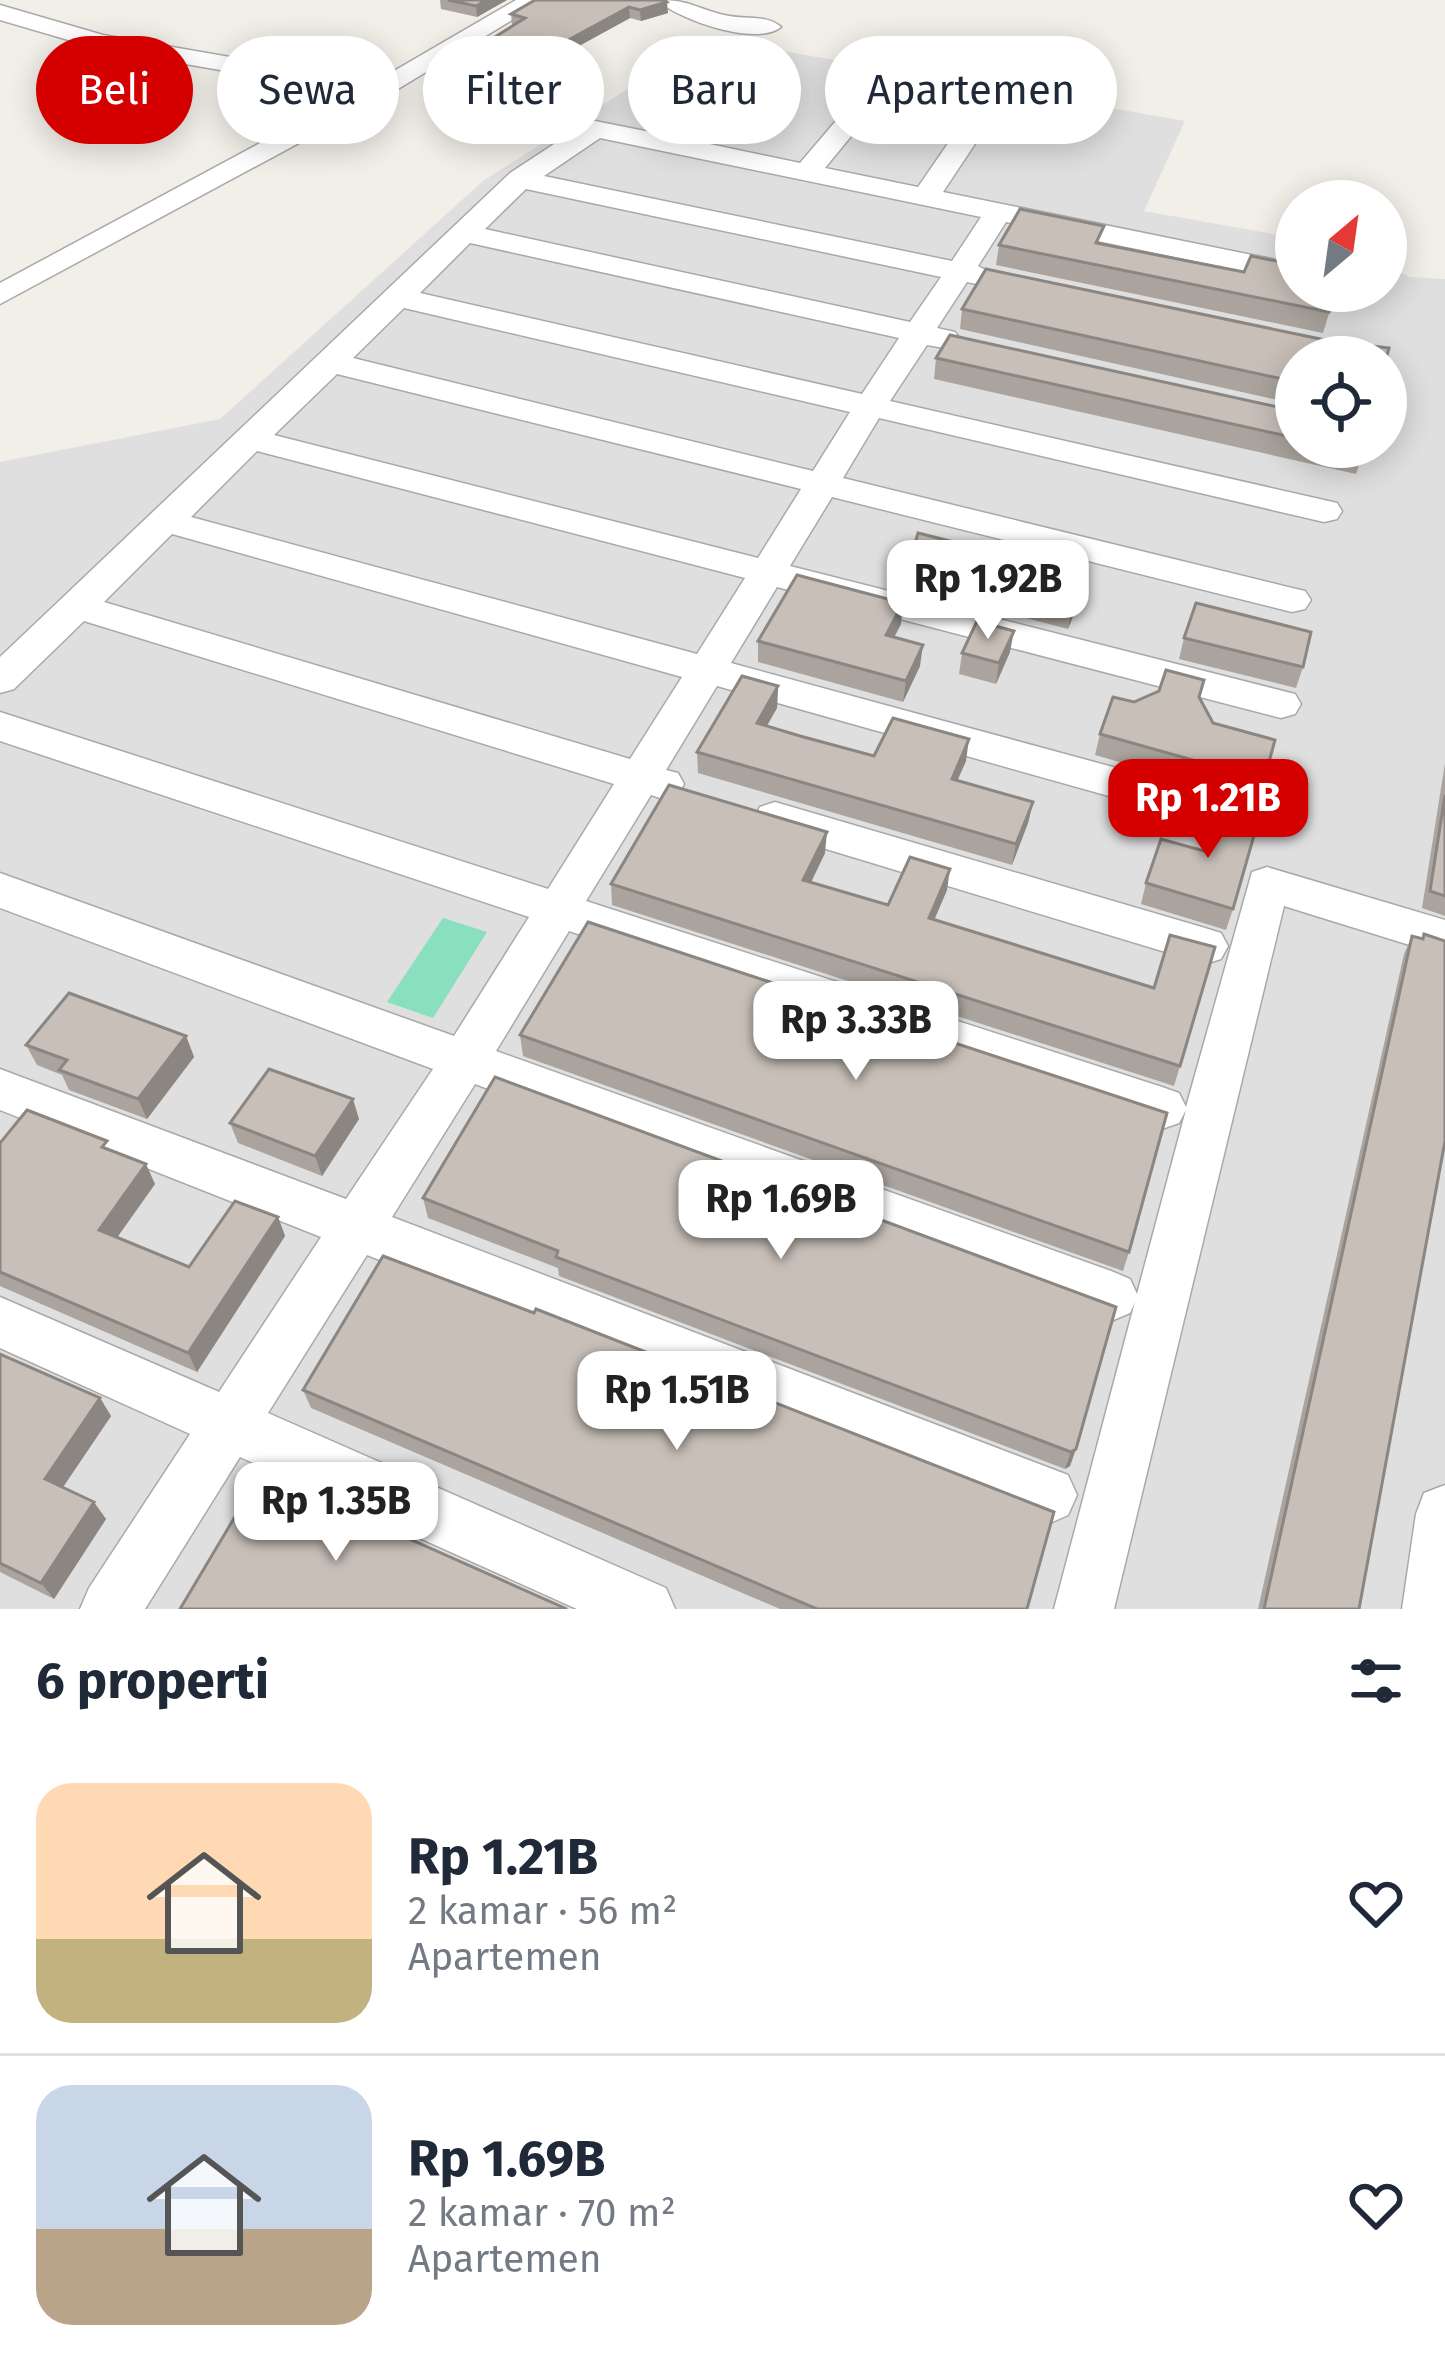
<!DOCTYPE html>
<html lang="id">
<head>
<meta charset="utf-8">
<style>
	:root { --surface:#fff; --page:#f6f6f7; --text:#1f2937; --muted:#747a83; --line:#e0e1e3; --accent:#d40000 }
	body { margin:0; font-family:"Fira Sans",sans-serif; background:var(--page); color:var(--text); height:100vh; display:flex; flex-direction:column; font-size:45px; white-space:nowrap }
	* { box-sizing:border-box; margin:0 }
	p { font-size:39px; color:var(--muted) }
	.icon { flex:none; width:66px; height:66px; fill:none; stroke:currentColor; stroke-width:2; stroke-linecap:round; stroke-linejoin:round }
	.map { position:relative; height:1609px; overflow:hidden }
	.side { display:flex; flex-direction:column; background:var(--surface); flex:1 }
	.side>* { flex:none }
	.guide { position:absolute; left:36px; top:36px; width:1374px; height:108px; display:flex; gap:24px }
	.needle { width:78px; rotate:29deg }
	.tools { position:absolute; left:1275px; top:180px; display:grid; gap:24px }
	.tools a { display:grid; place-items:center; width:132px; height:132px; border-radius:50%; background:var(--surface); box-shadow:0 6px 30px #0003; font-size:60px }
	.price { position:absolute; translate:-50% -102px; padding:0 27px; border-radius:24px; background:#fff; color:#222; font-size:39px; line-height:78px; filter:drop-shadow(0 3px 6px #0008) }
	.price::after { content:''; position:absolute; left:50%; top:72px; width:36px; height:27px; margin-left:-18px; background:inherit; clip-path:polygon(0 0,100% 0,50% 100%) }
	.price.current { background:var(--accent); color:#fff }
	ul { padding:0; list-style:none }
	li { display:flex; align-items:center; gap:36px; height:300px; padding:0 36px }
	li+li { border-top:3px solid var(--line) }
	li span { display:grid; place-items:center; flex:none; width:336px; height:240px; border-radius:36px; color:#555 }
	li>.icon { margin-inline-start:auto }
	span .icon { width:144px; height:144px; fill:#fffc; stroke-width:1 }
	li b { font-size:51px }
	h2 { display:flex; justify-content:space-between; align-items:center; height:144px; padding:0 36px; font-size:51px }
	.chip { padding:0 42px; border-radius:54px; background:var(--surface); box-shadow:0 6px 30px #0003; font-size:42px; line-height:108px }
	.chip.current { background:var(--accent); color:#fff }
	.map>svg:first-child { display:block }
	.residential { fill:#e0dfdf; fill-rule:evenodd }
	.pitch { fill:#88e0be }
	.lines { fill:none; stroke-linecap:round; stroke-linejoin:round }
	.street-casing { stroke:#a9a9a9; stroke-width:3 }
	.street { fill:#fff; fill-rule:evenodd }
	.wall { fill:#aba49e }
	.shaded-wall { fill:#8b8681 }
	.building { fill:#c7bfb8; stroke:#8b8681; stroke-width:3 }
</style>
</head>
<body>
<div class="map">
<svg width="1445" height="1609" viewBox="0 0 1445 1609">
	<rect width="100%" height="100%" fill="#f2efe9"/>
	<path class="residential" d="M708,38L1185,121L1144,211L1296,238V291H1386V265L1410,277L1445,279V1609H0V462L220,419L483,181ZM1296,357H1386V447H1296Z"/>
	<polygon class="pitch" points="443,918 487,932 433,1018 387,1002"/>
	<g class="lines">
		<defs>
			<g id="street">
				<polygon points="516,0 545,0 388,95 0,304 0,283 353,93 99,49 0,20 0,5 103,35 375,82"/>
				<path d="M657,0C691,0 695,8 724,15C744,20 766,14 781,27C757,47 679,20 657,0Z"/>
				<path d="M754,48L767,56L763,61L686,139L800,163L875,75L884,72L897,80L825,168L918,187L982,94L991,92L1004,100L943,192L1296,264V282L1006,222L978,266L996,276L981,285L967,282L937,328L955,332L960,339L944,348L927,345L890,401L1324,500L1337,503L1342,511L1337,519L1324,522L879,418L843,478L1292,588L1305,591L1311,600L1305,609L1292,612L832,497L790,566L1295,694L1301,704L1295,714L1281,718L777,587L731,663L1256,806L1262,817L1256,828L1241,833L717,686L666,770L678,773L684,784L678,795L663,799L651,795L586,901L1162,1087L1179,1093L1186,1107L1252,872L1267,867L1445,920V956L1284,906L1114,1609H1054L1135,1302L1130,1313L1111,1321L475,1084L392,1217L1068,1475L1077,1495L1068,1515L1048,1524L367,1255L268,1413L666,1588L675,1609H577L240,1457L145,1609H80L89,1588L190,1434L0,1348V1297L219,1392L321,1237L0,1110V1069L346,1199L433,1069L0,908V873L454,1036L529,917L0,741V712L548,889L614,784L84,621L14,689L0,693V657L510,173L586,123L595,121L660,134L745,51ZM600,138L981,217L952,261L544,176ZM526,189L941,277L910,322L485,229ZM470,243L899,338L862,394L420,293ZM404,308L850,412L813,471L353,358ZM337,374L801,489L758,558L274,435ZM257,451L745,578L697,654L191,517ZM172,534L682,677L630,759L104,602ZM569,931L1162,1129L1179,1123L1186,1110L1137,1294L1130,1279L1111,1271L496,1051Z"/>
				<polygon points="775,802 1205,928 1221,933 1228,946 1221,959 1205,964 760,829 754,818 760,807"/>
				<polygon points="1445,1485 1445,1609 1402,1609 1416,1514 1424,1493"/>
			</g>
		</defs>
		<use href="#street" class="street-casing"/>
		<use href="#street" class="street"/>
	</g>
	<g class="wall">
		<polygon points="440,0 507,0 477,17 441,9"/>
		<polygon points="665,0 668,13 641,21 630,18 535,70 488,53 487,42 512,25 511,14"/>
		<polygon points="1101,244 1244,272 1336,291 1323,333 996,265 999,245"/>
		<polygon points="962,309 1296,357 1296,404 960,329"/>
		<polygon points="936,358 1296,411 1296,447 1365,447 1356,474 934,379"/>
		<polygon points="909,566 1085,575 1081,596 1068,629 907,587"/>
		<polygon points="901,624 894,637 920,666 903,702 758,662 758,641"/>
		<polygon points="1184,638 1303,667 1296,688 1179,659"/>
		<polygon points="1010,652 996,684 959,674 962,653"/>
		<polygon points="778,686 777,708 767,726 874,756 966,761 957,780 1033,802 1028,823 1012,865 698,773 697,752"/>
		<polygon points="1199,698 1213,723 1264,780 1257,802 1095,755 1100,734 1134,702"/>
		<polygon points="1445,763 1445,916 1422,908"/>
		<polygon points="825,853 811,882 888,905 947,890 934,920 1180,1066 1174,1086 612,905 611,884"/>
		<polygon points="1146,883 1233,909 1226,930 1141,904"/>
		<polygon points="1424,934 1359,1609 1258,1609 1404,954 1412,936 1421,939"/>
		<polygon points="520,1035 1129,1252 1123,1271 523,1056"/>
		<polygon points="186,1036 194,1057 147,1119 69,1090 62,1075 37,1065 26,1045"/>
		<polygon points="359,1119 322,1176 238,1143 230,1123"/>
		<polygon points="0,1143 111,1151 155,1184 117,1237 189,1267 278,1217 285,1236 197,1372 0,1286"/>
		<polygon points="423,1198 1116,1307 1070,1466 1065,1469 559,1276 558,1268 428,1218"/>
		<polygon points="0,1354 100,1398 111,1416 63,1487 106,1519 54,1599 0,1572"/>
		<polygon points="303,1390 1027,1609 780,1609 311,1408"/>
	</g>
	<g class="shaded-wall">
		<polygon points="487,0 507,0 477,17 476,6"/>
		<polygon points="667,2 668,13 641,21 640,10"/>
		<polygon points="629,7 630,18 535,70 535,58"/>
		<polygon points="1085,575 1081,596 1068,629 1072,607"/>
		<polygon points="903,603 901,624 884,657 886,635"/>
		<polygon points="1014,631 1010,652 996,684 999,663"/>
		<polygon points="923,645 920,666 903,702 906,681"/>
		<polygon points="778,686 777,708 756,744 757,723"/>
		<polygon points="969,739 966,761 949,800 952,779"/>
		<polygon points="1033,802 1028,823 1012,865 1016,844"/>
		<polygon points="827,832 825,853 802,901 803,880"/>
		<polygon points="950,869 947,890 926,939 929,918"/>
		<polygon points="186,1036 194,1057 147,1119 138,1099"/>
		<polygon points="353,1099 359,1119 322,1176 315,1156"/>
		<polygon points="146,1164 155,1184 109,1249 99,1230"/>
		<polygon points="278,1217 285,1236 197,1372 188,1353"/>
		<polygon points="100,1398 111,1416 57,1496 45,1479"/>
		<polygon points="1076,1449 1070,1466 1065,1469 1071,1452"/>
		<polygon points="94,1502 106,1519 54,1599 41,1583"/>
	</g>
	<g class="building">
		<polygon points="448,0 487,0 476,6"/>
		<polygon points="535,0 665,0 667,2 640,10 629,7 535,58 487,42 525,18 511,14"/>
		<polygon points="1020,209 1104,226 1096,243 1244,272 1251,256 1296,265 1296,291 1336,291 1329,312 999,245"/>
		<polygon points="986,269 1330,341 1389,348 1386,359 1386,357 1296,357 1296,382 962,309"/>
		<polygon points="950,335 1296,411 1296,438 936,358"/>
		<polygon points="1337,447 1365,447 1363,453"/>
		<polygon points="918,533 1085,575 1072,607 909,566"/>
		<polygon points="797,575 903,603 886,635 923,645 906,681 758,641"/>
		<polygon points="1196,603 1311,632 1303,667 1184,638"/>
		<polygon points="977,621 1014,631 999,663 962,653"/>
		<polygon points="1166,670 1204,680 1199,697 1213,723 1275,740 1264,780 1100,734 1113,697 1134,702 1159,691"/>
		<polygon points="742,676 778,686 757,723 800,736 874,756 893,718 969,739 952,779 1033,802 1016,844 697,752"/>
		<polygon points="669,785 827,832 803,880 888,905 910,857 950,869 929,918 1154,988 1170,935 1215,947 1180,1066 611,884"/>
		<polygon points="1445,795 1445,896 1430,891"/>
		<polygon points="1217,808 1259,818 1233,909 1146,883 1161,839 1204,851"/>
		<polygon points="588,922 1167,1113 1129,1252 520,1035"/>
		<polygon points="1424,934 1445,941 1445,1141 1359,1609 1264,1609 1412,936 1423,939"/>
		<polygon points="69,993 186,1036 138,1099 59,1070 67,1060 26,1045"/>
		<polygon points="269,1069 353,1099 315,1156 230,1123"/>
		<polygon points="495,1077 1116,1307 1076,1449 1071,1452 556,1257 558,1251 423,1198"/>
		<polygon points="27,1110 107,1141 102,1147 146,1164 99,1230 189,1267 235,1201 278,1217 188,1353 0,1272 0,1143"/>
		<polygon points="383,1256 534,1313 536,1309 1054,1512 1027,1609 817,1609 303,1390"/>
		<polygon points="0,1354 100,1398 45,1479 94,1502 41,1583 0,1563"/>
		<polygon points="261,1473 567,1609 180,1609"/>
	</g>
</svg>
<div class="tools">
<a><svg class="needle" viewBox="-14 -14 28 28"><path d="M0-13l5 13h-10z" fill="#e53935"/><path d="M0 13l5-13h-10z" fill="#747a83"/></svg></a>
<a><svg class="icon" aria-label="locate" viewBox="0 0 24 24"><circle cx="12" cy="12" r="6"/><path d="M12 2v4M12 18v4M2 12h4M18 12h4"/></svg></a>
</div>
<b class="price" style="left:988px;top:642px">Rp 1.92B</b>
<b class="price current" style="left:1208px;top:861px">Rp 1.21B</b>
<b class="price" style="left:856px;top:1083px">Rp 3.33B</b>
<b class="price" style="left:781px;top:1262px">Rp 1.69B</b>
<b class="price" style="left:677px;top:1453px">Rp 1.51B</b>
<b class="price" style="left:336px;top:1564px">Rp 1.35B</b>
<div class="guide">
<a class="chip current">Beli</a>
<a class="chip">Sewa</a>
<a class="chip">Filter</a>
<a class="chip">Baru</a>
<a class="chip">Apartemen</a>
</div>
</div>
<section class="side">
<h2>6 properti<svg class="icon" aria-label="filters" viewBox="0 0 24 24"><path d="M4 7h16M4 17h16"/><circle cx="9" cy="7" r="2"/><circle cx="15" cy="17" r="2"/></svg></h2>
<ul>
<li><span style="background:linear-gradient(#ffd9b3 65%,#c2b280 0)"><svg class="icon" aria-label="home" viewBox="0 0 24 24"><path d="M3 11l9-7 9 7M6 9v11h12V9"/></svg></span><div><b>Rp 1.21B</b><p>2 kamar · 56 m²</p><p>Apartemen</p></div><svg class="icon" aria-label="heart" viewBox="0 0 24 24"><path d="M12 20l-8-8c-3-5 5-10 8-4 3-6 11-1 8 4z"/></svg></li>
<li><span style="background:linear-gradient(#c9d6e8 60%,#b9a48a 0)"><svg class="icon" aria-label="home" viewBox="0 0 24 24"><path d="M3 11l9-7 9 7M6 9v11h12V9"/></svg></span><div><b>Rp 1.69B</b><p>2 kamar · 70 m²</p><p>Apartemen</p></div><svg class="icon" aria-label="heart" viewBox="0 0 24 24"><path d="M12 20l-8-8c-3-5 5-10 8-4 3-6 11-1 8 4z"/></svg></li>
</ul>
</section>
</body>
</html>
